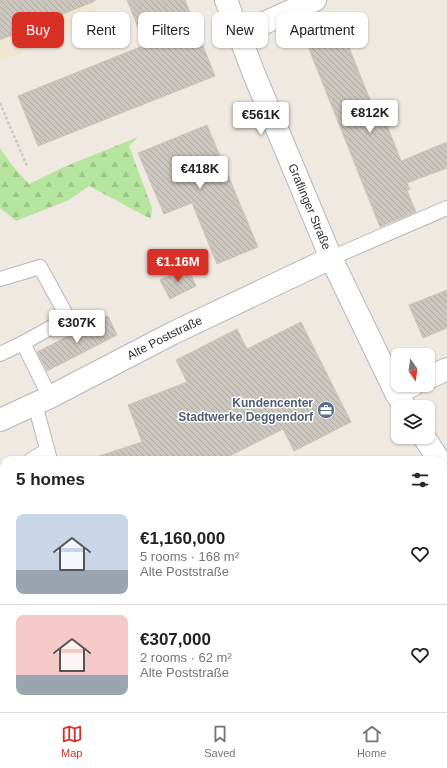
<!DOCTYPE html>
<html lang="en">
<head>
<meta charset="utf-8">
<style>
	:root { --surface:#fff; --page:#f6f6f6; --text:#222; --muted:#767676; --line:#e0e0e0; --accent:#d93025 }
	body { margin:0; font-family:Arial,sans-serif; background:var(--page); color:var(--text); height:100vh; display:flex; flex-direction:column; font-size:15px; white-space:nowrap }
	* { box-sizing:border-box; margin:0 }
	p { font-size:13px; color:var(--muted) }
	.icon { flex:none; width:22px; height:22px; fill:none; stroke:currentColor; stroke-width:2; stroke-linecap:round; stroke-linejoin:round }
	.map { position:relative; flex:1; overflow:hidden }
	.side { position:absolute; left:0px; top:456px; width:447px; height:256px; display:flex; flex-direction:column; background:var(--surface); border-radius:12px 12px 0 0; box-shadow:0 1px 3px #0004 }
	.side>* { flex:none }
	.top-card { position:absolute; left:12px; top:12px; width:423px; height:36px; display:flex; gap:8px }
	.needle { width:26px; rotate:167deg }
	.controls { position:absolute; left:391px; top:348px; display:grid; gap:8px }
	.controls a { display:grid; place-items:center; width:44px; height:44px; border-radius:8px; background:var(--surface); box-shadow:0 1px 3px #0004; font-size:20px }
	.price { position:absolute; translate:-50% -34px; padding:0 9px; border-radius:4px; background:#fff; color:#222; font-size:13px; line-height:26px; filter:drop-shadow(0 1px 2px #0008) }
	.price::after { content:''; position:absolute; left:50%; top:24px; width:12px; height:9px; margin-left:-6px; background:inherit; clip-path:polygon(0 0,100% 0,50% 100%) }
	.price.active { background:var(--accent); color:#fff }
	ul { padding:0; list-style:none }
	li { display:flex; align-items:center; gap:12px; height:100px; padding:0 16px }
	li+li { border-top:1px solid var(--line) }
	li span { display:grid; place-items:center; flex:none; width:112px; height:80px; border-radius:8px; color:#555 }
	li>.icon { margin-inline-start:auto }
	span .icon { width:48px; height:48px; fill:#fffc; stroke-width:1 }
	li b { font-size:17px }
	h2 { display:flex; justify-content:space-between; align-items:center; height:48px; padding:0 16px; font-size:17px }
	.chip { padding:0 14px; border-radius:8px; background:var(--surface); box-shadow:0 1px 3px #0004; font-size:14px; line-height:36px }
	.chip.active { background:var(--accent); color:#fff }
	.dock { display:flex; justify-content:space-around; align-items:center; height:56px; border-top:1px solid var(--line); background:var(--surface); font-size:11px; color:var(--muted) }
	.dock a { display:grid; justify-items:center; gap:2px }
	.dock .active { color:var(--accent) }
	.map>svg:first-child { display:block }
	.education { fill:#f0e6d1 }
	.forest { fill:url(#forest-firs) }
	.building { fill:url(#building-back-hatch); stroke:#cbc5ba }
	.lines { fill:none; stroke-linecap:round; stroke-linejoin:round }
	.service-casing { stroke:#b4b7c1; stroke-width:16 }
	.minor-casing { stroke:#b4b7c1; stroke-width:24 }
	.tertiary-casing { stroke:#b4b7c1; stroke-width:24 }
	.path { stroke:#c9c9c9; stroke-width:2.5; stroke-dasharray:3 2; stroke-linecap:butt }
	.service { stroke:#fff; stroke-width:14 }
	.minor { stroke:#fff; stroke-width:22 }
	.tertiary { stroke:#fff; stroke-width:22 }
	.labels { text-anchor:middle; dominant-baseline:central; stroke-width:3; stroke-linejoin:round; paint-order:stroke }
	.street-label { font-size:12px; fill:#2e2e2e; stroke:#fff }
	.service-label { font-size:12px; font-weight:bold; fill:#4e5e75; stroke:#fff; text-anchor:end }
</style>
</head>
<body>
<div class="map">
<svg width="447" height="712" viewBox="0 0 447 712">
	<defs>
		<pattern id="forest-firs" width="22" height="20" patternUnits="userSpaceOnUse"><rect width="22" height="20" fill="#b6e59e"/><path d="M5 1l3.5 6h-7zM16 11l3.5 6h-7z" fill="#9dc588"/></pattern>
		<pattern id="building-back-hatch" width="6" height="6" patternUnits="userSpaceOnUse"><rect width="6" height="6" fill="#cbc7bf"/><path d="M-1 5l2 2M0 0l6 6M5-1l2 2" fill="none" stroke="#afaba4"/></pattern>
	</defs>
	<rect width="100%" height="100%" fill="#efe9e1"/>
	<polygon class="education" points="0,0 92,0 100,19 0,62"/>
	<polygon class="forest" points="138,137 129,146 152,208 151,219 89,186 69,200 16,221 0,208 0,148 11,164 29,184 64,167"/>
	<g class="building">
		<polygon points="0,0 95,0 95,1 0,40"/>
		<polygon points="127,0 185,0 215,76 38,146 18,96 145,45"/>
		<polygon points="342,30 379,122 385,120 401,161 447,142 447,168 407,183 410,189 407,191 416,212 380,227 307,44"/>
		<polygon points="207,125 258,247 217,264 192,203 164,214 138,153"/>
		<polygon points="187,267 196,286 170,299 160,280"/>
		<polygon points="447,290 447,328 423,338 409,305"/>
		<polygon points="108,316 117,335 47,371 37,352"/>
		<polygon points="301,322 351,422 294,451 283,429 222,460 100,460 99,456 142,442 128,405 187,382 176,360 237,329 247,349"/>
	</g>
	<g class="lines">
		<defs>
			<g id="service">
				<polyline points="331,258 447,208"/>
				<polyline points="0,279 40,267 68,318 23,343 0,354"/>
				<polyline points="23,343 50,397"/>
				<polyline points="35,404 50,460"/>
				<polyline points="31,460 46,451"/>
				<polyline points="0,477 4,475"/>
				<polyline points="0,504 4,519"/>
				<polyline points="443,667 447,676"/>
				<polyline points="206,708 207,712"/>
			</g>
			<g id="minor">
				<polyline points="238,32 264,23 315,0"/>
				<polyline points="428,378 447,369"/>
				<polyline points="396,393 413,385"/>
				<path id="s1" d="M0,420L50,397L173,333L331,258"/>
				<polyline points="443,654 447,652"/>
				<polyline points="312,712 329,708"/>
			</g>
			<g id="tertiary">
				<path id="s2" d="M226,0L254,74L331,258L396,393L405,407"/>
				<polyline points="424,437 439,460"/>
			</g>
		</defs>
		<use href="#service" class="service-casing"/>
		<use href="#minor" class="minor-casing"/>
		<use href="#tertiary" class="tertiary-casing"/>
		<g class="path">
			<polyline points="0,103 27,166"/>
			<polyline points="0,621 4,619"/>
		</g>
		<use href="#service" class="service"/>
		<use href="#minor" class="minor"/>
		<use href="#tertiary" class="tertiary"/>
	</g>
	<defs>
		<symbol id="office-disc" viewBox="-11 -11 22 22"><circle r="9.5" fill="#5c6f8a" stroke="#fff"/><path d="M-6-3h4V-5.5h4V-3h4V5H-6ZM-1-4.5V-3h2v-1.5ZM-6 0V1H6V0Z" fill="#fff"/></symbol>
	</defs>
	<g fill-rule="evenodd">
		<use href="#office-disc" x="316" y="400" width="20" height="20"/>
	</g>
	<g class="labels">
		<g class="street-label">
			<text stroke="none"><textPath href="#s2" startOffset="223">Graflinger Straße</textPath></text>
			<text stroke="none"><textPath href="#s1" startOffset="184">Alte Poststraße</textPath></text>
		</g>
		<g class="service-label">
			<text x="313" y="403">Kundencenter<tspan x="313" dy="14">Stadtwerke Deggendorf</tspan></text>
		</g>
	</g>
</svg>
<div class="controls">
<a><svg class="needle" viewBox="-14 -14 28 28"><path d="M0-13l5 13h-10z" fill="#e53935"/><path d="M0 13l5-13h-10z" fill="#767676"/></svg></a>
<a><svg class="icon" aria-label="layers" viewBox="0 0 24 24"><path d="M12 4l9 5-9 5-9-5zM3 14l9 5 9-5"/></svg></a>
</div>
<b class="price" style="left:370px;top:134px">€812K</b>
<b class="price" style="left:261px;top:136px">€561K</b>
<b class="price" style="left:200px;top:190px">€418K</b>
<b class="price active" style="left:178px;top:283px">€1.16M</b>
<b class="price" style="left:77px;top:344px">€307K</b>
<div class="top-card">
<a class="chip active">Buy</a>
<a class="chip">Rent</a>
<a class="chip">Filters</a>
<a class="chip">New</a>
<a class="chip">Apartment</a>
</div>
<section class="side">
<h2>5 homes<svg class="icon" aria-label="filters" viewBox="0 0 24 24"><path d="M4 7h16M4 17h16"/><circle cx="9" cy="7" r="2"/><circle cx="15" cy="17" r="2"/></svg></h2>
<ul>
<li><span style="background:linear-gradient(#c9d6e8 70%,#9aa5b1 0)"><svg class="icon" aria-label="home" viewBox="0 0 24 24"><path d="M3 11l9-7 9 7M6 9v11h12V9"/></svg></span><div><b>€1,160,000</b><p>5 rooms · 168 m²</p><p>Alte Poststraße</p></div><svg class="icon" aria-label="heart" viewBox="0 0 24 24"><path d="M12 20l-8-8c-3-5 5-10 8-4 3-6 11-1 8 4z"/></svg></li>
<li><span style="background:linear-gradient(#f6c9c9 75%,#9aa5b1 0)"><svg class="icon" aria-label="home" viewBox="0 0 24 24"><path d="M3 11l9-7 9 7M6 9v11h12V9"/></svg></span><div><b>€307,000</b><p>2 rooms · 62 m²</p><p>Alte Poststraße</p></div><svg class="icon" aria-label="heart" viewBox="0 0 24 24"><path d="M12 20l-8-8c-3-5 5-10 8-4 3-6 11-1 8 4z"/></svg></li>
</ul>
</section>
</div>
<nav class="dock">
<a class="active"><svg class="icon" aria-label="map" viewBox="0 0 24 24"><path d="M3 6l6-2 6 2 6-2v14l-6 2-6-2-6 2zM9 4v14M15 6v14"/></svg>Map</a>
<a><svg class="icon" aria-label="saved" viewBox="0 0 24 24"><path d="M7 4h10v16l-5-4-5 4z"/></svg>Saved</a>
<a><svg class="icon" aria-label="home" viewBox="0 0 24 24"><path d="M3 11l9-7 9 7M6 9v11h12V9"/></svg>Home</a>
</nav>
</body>
</html>
